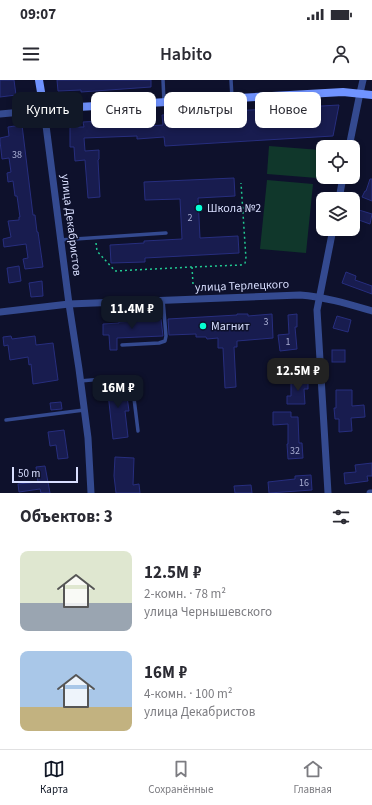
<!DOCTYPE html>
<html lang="ru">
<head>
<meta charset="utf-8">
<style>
	:root { --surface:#fff; --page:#f2f2f3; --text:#2b2b33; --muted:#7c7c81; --line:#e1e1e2; --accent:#111827 }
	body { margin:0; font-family:"Source Sans 3",sans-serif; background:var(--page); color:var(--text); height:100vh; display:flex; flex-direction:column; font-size:15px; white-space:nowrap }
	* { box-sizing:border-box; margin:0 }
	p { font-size:13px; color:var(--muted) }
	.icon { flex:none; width:22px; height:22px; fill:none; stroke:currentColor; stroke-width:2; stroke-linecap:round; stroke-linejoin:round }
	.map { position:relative; height:413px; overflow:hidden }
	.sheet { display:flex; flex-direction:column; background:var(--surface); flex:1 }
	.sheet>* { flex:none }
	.banner { position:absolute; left:12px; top:12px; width:348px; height:36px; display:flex; gap:8px }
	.tools { position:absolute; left:316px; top:60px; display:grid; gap:8px }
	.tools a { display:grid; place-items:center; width:44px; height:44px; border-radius:8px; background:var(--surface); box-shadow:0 2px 6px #0003; font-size:20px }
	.scale { position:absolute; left:12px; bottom:10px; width:66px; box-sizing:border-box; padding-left:4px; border:2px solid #d9dfff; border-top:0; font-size:11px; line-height:14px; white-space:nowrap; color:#d9dfff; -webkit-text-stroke:3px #0e112c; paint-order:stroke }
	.price { position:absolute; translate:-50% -34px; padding:0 9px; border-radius:8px; background:var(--accent); color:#fff; font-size:13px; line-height:26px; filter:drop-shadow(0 1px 2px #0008) }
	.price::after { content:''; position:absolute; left:50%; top:24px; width:12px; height:9px; margin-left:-6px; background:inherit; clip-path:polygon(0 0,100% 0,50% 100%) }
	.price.active { background:#222; color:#fff }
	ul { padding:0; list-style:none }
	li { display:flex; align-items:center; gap:12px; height:100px; padding:0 20px }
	li span { display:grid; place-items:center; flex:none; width:112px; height:80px; border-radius:8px; color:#555 }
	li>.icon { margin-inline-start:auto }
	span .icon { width:48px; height:48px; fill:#fffc; stroke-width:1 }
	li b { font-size:17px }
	h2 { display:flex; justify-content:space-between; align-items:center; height:48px; padding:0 20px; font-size:17px }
	.pill { padding:0 14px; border-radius:8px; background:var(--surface); box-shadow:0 2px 6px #0003; font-size:14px; line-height:36px }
	.pill.active { background:var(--accent); color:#fff }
	.status { display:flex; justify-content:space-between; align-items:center; height:28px; padding:0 20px; background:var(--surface); direction:ltr }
	.status svg { height:11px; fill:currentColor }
	header { display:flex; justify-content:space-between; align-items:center; height:52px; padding:0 20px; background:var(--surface); font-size:18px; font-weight:600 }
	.tab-bar { display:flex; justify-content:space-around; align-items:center; height:56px; border-top:1px solid var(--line); background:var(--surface); font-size:11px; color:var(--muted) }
	.tab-bar a { display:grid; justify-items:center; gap:2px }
	.tab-bar .active { color:var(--accent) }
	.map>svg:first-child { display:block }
	.green { fill:#10372b }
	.building { fill:#181c4f; stroke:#272e7e }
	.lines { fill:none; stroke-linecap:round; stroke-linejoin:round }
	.path { stroke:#22ca92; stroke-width:1.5; stroke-dasharray:2 3; stroke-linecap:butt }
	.lane { stroke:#344a90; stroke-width:3.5 }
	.street { stroke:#344a90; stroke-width:7 }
	.secondary { stroke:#7093ff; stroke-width:8 }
	.poi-dot { fill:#05ffd4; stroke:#0e112c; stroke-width:1.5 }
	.labels { text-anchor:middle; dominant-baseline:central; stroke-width:3; stroke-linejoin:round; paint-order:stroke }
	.number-label { font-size:10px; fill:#a9aed3 }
	.poi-label { font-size:12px; fill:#d9dfff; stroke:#0e112c; text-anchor:start }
	.street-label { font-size:12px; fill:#d9dfff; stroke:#0e112c }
</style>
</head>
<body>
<div class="status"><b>09:07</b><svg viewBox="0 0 49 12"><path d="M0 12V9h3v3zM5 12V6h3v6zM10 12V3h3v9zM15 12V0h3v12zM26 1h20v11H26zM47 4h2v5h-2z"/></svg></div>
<header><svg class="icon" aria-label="menu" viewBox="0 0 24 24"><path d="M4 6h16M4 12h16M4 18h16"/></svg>Habito<svg class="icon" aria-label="person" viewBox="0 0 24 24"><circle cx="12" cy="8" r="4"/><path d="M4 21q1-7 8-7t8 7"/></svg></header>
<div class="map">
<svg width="372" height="413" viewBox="0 0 372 413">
	<rect width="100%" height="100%" fill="#0e112c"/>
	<g class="green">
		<polygon points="269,66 320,70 317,98 267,94"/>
		<polygon points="267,100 313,104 306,173 260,169"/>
	</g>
	<g class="building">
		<polygon points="0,0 14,0 16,15 0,17"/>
		<polygon points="57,0 151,0 151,7 81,12 81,10 58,11"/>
		<polygon points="339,25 333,56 165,66 164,57 137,59 137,56 84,58 85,71 99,70 99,79 98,80 100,117 88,118 85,80 75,81 74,67 70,67 70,47 84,47 83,42 100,41 100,43 133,41 133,47 163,45 162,35"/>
		<polygon points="22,45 33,135 35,135 37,152 38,152 43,187 25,189 23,179 28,178 26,164 4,167 3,159 11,157 8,141 19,140 19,137 20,137 17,116 15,116 13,101 8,102 7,93 11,92 9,78 2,79 0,61 0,58 9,56 8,47"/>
		<polygon points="234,98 235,116 198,118 200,158 238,156 239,173 145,178 145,182 111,183 110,165 144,163 144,161 182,159 180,119 145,120 144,102"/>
		<polygon points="370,99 372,99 372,121 362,117 365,111 366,111"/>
		<polygon points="359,130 372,134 370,144 356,139"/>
		<polygon points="19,186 21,201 9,203 7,188"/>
		<polygon points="346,192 356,196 355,200 372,206 372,214 342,203"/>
		<polygon points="42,201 43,216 31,217 29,203"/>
		<polygon points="237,234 248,234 248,236 272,234 273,258 237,261 237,267 234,267 236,307 225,308 223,268 218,268 218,258 207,259 206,257 196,257 196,254 169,255 168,239 237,235"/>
		<polygon points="297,234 297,247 295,247 297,269 280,271 278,255 289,254 288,235"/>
		<polygon points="337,236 351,240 348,252 333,248"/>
		<polygon points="161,239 163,256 117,258 117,270 110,270 109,255 103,255 103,244 119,243 119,242"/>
		<polygon points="11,256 12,259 35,256 36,265 53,263 58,300 33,304 31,284 29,285 28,277 10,280 8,265 4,266 3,257"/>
		<rect x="332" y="270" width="13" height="12"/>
		<polygon points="308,299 308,309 304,309 305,324 287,324 287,316 291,316 291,300"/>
		<polygon points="125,302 129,331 125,331 128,357 113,359 107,304"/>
		<polygon points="336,310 352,310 352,326 364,325 365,337 351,338 352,351 339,352 339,339 335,339 334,328 336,328"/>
		<polygon points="61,322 62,329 51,330 50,323"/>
		<polygon points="273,332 291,332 291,337 298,337 299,363 302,363 303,378 288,379 287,364 288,364 288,344 273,345"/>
		<polygon points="64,350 68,378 58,379 56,365 50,366 48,352"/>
		<polygon points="115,377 134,378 133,405 139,404 140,413 116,413 114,396"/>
		<polygon points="372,383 372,396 367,396 368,401 345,404 344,393 356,392 355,385"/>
		<polygon points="45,386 50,413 41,413 40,409 19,412 18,404 38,402 36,387"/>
		<polygon points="311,395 312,410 269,413 268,402 295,399 295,396"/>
		<polygon points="251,405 252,413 235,413 234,406"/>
	</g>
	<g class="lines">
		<g class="path">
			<polyline points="96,163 97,171 115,191 192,187"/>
			<polyline points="193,204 192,187 241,185 245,183 246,179 241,103"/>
		</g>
		<g class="lane">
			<polyline points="163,0 164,22"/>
			<polyline points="231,0 232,18"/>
			<polyline points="60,160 166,153"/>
			<polyline points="122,265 159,263 165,261 166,256 163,220"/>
			<polyline points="80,301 126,297 130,298 132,302 138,351"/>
			<polyline points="6,340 84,330"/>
		</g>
		<g class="street">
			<polyline points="0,34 44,30 69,224 79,289 88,358 91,413"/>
			<polyline points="349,67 360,13 363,0"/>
			<polyline points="339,119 343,97"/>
			<path d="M0,232L69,224L300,215C325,217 348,224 372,231"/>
			<polyline points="328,413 317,230 333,149"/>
			<polyline points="370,413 372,413"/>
		</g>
		<polyline class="secondary" points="39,0 44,30 60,28 343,12 372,15"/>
	</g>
	<g class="poi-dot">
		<circle cx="199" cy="128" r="4"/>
		<circle cx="203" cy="246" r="4"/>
	</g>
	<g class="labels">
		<g class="number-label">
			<text x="17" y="75">38</text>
			<text x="190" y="138">2</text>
			<text x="266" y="242">3</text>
			<text x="288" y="262">1</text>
			<text x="295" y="371">32</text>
			<text x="304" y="403">16</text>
		</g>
		<g class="poi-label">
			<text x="207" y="128">Школа №2</text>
			<text x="211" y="246">Магнит</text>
		</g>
		<g class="street-label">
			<text transform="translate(71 145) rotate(83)">улица Декабристов</text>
			<text transform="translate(242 206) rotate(-2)">улица Терлецкого</text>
		</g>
	</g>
</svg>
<div class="tools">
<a><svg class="icon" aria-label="locate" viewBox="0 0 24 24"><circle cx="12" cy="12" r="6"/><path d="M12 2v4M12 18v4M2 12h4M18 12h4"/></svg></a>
<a><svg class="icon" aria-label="layers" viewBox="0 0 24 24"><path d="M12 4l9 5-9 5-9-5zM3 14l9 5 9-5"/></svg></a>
</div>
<div class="scale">50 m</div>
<b class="price" style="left:132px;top:250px">11.4M ₽</b>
<b class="price active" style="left:298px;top:312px">12.5M ₽</b>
<b class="price" style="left:118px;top:329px">16M ₽</b>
<div class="banner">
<a class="pill active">Купить</a>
<a class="pill">Снять</a>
<a class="pill">Фильтры</a>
<a class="pill">Новое</a>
</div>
</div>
<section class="sheet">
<h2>Объектов: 3<svg class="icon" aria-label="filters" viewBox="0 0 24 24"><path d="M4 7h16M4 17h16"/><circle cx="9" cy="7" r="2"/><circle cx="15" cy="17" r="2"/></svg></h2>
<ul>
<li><span style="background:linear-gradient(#dfe7d0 65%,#9aa5b1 0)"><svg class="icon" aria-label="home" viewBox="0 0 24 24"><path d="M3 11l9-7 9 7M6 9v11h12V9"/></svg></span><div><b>12.5M ₽</b><p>2-комн. · 78 m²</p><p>улица Чернышевского</p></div></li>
<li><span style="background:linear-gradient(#a9c7e8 70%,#c2b280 0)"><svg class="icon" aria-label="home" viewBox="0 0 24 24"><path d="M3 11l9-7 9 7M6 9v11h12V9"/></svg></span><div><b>16M ₽</b><p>4-комн. · 100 m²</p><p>улица Декабристов</p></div></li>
</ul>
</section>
<nav class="tab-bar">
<a class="active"><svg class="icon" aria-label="map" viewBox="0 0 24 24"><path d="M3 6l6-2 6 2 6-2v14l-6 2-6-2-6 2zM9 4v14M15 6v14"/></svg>Карта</a>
<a><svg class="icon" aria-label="saved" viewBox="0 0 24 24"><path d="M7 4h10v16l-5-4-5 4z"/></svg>Сохранённые</a>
<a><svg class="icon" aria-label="home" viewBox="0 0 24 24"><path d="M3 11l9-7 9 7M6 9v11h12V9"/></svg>Главная</a>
</nav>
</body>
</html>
